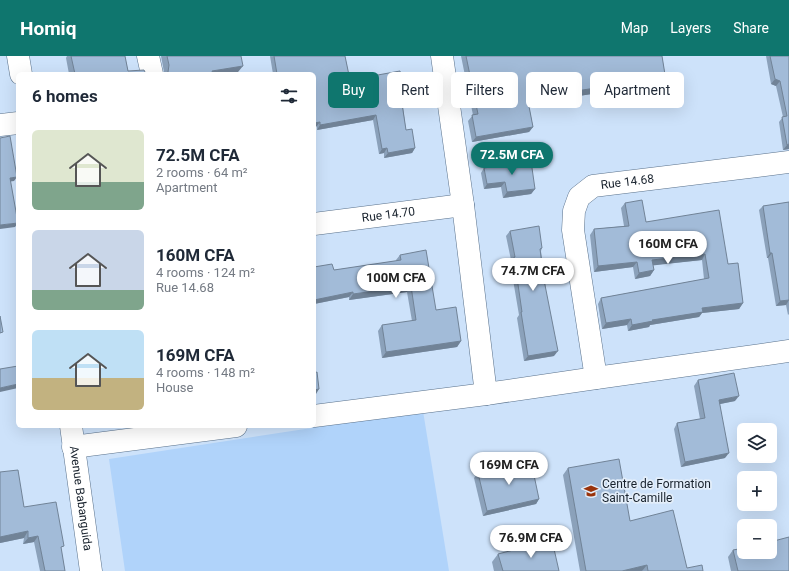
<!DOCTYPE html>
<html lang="en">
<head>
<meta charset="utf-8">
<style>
	:root { --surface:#fff; --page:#f6f6f7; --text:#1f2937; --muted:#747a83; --accent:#0f766e }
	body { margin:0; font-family:Roboto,sans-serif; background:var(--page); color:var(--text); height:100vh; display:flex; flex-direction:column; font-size:15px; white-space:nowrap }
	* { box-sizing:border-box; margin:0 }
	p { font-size:13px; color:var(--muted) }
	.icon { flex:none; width:22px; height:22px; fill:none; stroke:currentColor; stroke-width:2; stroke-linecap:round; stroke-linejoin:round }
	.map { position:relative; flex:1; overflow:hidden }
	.sheet { position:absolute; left:16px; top:16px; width:300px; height:356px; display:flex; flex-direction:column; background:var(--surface); border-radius:6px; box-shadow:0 4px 16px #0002 }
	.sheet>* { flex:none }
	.top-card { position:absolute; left:328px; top:16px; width:380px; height:36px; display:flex; gap:8px }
	.buttons { position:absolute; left:737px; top:367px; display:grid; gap:8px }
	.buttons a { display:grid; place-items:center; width:40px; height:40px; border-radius:6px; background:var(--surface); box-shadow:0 4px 16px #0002; font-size:20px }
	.price { position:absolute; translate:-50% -34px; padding:0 9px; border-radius:14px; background:#fff; color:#222; font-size:13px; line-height:26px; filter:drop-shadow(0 1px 2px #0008) }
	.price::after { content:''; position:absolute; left:50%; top:24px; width:12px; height:9px; margin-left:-6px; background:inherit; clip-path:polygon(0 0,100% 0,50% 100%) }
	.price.active { background:var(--accent); color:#fff }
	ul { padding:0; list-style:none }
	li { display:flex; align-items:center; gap:12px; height:100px; padding:0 16px }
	li span { display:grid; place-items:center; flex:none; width:112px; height:80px; border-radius:6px; color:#555 }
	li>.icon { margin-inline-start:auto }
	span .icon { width:48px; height:48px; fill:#fffc; stroke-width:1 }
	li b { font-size:17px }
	h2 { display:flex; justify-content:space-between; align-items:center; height:48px; padding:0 16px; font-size:17px }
	.pill { padding:0 14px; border-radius:6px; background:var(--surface); box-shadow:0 4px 16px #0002; font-size:14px; line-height:36px }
	.pill.active { background:var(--accent); color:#fff }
	header { display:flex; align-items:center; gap:24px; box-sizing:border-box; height:56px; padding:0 20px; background:var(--accent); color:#fff }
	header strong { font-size:19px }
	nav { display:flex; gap:22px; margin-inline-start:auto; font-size:14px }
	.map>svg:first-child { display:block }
	.green { fill:#b0d3fa }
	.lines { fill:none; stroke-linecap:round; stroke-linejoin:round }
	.minor-casing { stroke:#59718b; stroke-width:23 }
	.minor { stroke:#fff; stroke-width:22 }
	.wall { fill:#8ba1ba }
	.shaded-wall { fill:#718397 }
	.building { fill:#a2bbd8; stroke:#718397 }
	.labels { text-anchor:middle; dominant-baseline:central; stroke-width:3.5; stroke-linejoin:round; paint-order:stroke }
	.street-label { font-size:12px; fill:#18222d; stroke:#e3eefa }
	.poi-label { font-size:12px; fill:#18222d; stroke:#e3eefa; text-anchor:start }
</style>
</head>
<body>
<header>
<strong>Homiq</strong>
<nav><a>Map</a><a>Layers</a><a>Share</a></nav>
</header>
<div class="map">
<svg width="789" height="515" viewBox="0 0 789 515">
	<rect width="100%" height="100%" fill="#cde2fa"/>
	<polygon class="green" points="423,355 449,515 125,515 109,403"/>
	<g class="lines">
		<defs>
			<g id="minor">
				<polyline points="18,0 21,18"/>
				<polyline points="148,0 152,18"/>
				<polyline points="442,0 463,149 486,338"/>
				<polyline points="0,69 18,67"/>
				<path id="s1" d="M314,168L463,149"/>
				<path id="s2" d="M596,322L573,174L574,155L579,141L593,130L789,106"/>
				<polyline points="314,360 486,338 596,322 789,295"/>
				<path id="s3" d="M71,370L91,515"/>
				<polyline points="73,391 236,370"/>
			</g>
		</defs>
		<use href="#minor" class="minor-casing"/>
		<use href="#minor" class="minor"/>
	</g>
	<g class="wall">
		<polygon points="67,0 125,0 128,15 146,18 69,18 66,2"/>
		<polygon points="161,0 241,0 238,16 228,18 164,18 164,16"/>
		<polygon points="270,0 345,0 350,24 405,40 402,44 406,74 415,92 412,97 384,102 384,97 379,98 373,64 317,74 314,18 273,18"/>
		<polygon points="461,0 662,0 668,37 664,43 643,46 642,35 619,38 618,34 572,41 570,30 541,35 541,38 537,44 528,45 533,71 529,76 472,86 468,65 473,59"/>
		<polygon points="766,0 789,0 789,93 783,94 779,66 783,61 776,30 771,28"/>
		<polygon points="484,112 535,133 531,138 503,142 501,131 484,133 481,117"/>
		<polygon points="789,146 789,258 788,259 786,249 776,250 768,202 767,202 759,154 763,150"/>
		<polygon points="625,147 646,166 728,208 743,247 739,253 702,257 699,261 650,269 649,271 628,275 627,269 602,273 598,248 601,242 704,223 702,204 653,209 654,214 650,220 635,223 633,211 594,216 590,179 594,173 624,170 621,152"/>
		<polygon points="510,175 542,192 541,195 554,300 524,305 517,262 519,259 510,206 511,204 506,180"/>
		<polygon points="400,199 436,254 461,285 457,291 382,302 378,275 382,269 412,265 407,236 349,244 349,241 314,248 314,211 334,214 396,205 396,204"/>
		<polygon points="698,324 735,345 720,348 725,402 681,411 674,373 677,367 700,363 694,330"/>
		<polygon points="568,412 630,465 687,512 703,515 580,515 563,419"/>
		<polygon points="0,416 24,451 61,494 65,515 40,515 34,486 23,488 24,482 0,487"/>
		<polygon points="478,417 539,443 536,448 483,460 474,422"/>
		<polygon points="733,494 789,515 731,515 728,501"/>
		<polygon points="498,498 559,515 494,515 492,506"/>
	</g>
	<g class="shaded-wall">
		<polygon points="243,10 238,16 228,18 210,18 212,15"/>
		<polygon points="775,23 780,25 776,30 771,28"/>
		<polygon points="574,25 570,30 537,35 541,30"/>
		<polygon points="622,28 618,34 572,41 576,35"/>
		<polygon points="646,29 642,35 619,38 623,32"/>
		<polygon points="668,37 664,43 643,46 647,40"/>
		<polygon points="541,38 537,44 524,45 527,40"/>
		<polygon points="405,40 401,45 401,41"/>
		<polygon points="376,59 373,64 317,74 320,69"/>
		<polygon points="320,66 316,71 314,71 314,67"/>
		<polygon points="533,71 529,76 472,86 476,81"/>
		<polygon points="789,88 789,93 783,94 787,89"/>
		<polygon points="387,92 384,97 379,98 382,93"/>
		<polygon points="415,92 412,97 384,102 388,97"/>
		<polygon points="17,121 14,125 7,126 10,122"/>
		<polygon points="505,126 501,131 484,133 487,128"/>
		<polygon points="535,133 531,138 503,142 507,136"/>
		<polygon points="18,167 15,171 0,173 0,169"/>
		<polygon points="770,197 772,197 768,202 767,202"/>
		<polygon points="705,198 702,204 648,210 652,204"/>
		<polygon points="637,206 633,211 594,216 598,210"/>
		<polygon points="654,214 650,220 635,223 639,217"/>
		<polygon points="411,230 407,236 349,244 353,238"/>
		<polygon points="353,236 349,241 314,248 314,244"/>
		<polygon points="789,244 786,249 776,250 780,245"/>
		<polygon points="743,247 739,253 702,257 699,261 650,269 649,271 628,275 632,269 652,264 702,252"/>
		<polygon points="631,263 627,269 602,273 606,267"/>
		<polygon points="461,285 457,291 382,302 386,296"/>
		<polygon points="558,295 554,300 524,305 528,300"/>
		<polygon points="18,328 18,332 0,336 0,332"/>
		<polygon points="319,333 316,338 314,338 314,334"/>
		<polygon points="739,340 735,345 715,349 719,344"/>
		<polygon points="729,397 725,402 681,411 685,406"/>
		<polygon points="539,443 536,448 483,460 487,455"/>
		<polygon points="28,475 24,482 0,487 0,481"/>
		<polygon points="38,480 34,486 23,488 28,482"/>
		<polygon points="647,509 642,515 622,515"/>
	</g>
	<g class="building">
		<polygon points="71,0 125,0 128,15 144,14 146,18 75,18"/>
		<polygon points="167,0 241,0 243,10 212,15 213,18 167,18 168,16 169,9"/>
		<polygon points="274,0 345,0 350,24 400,15 405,40 401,41 406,74 412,73 415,92 388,97 387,92 382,93 376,59 320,69 320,66 314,67 314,18 277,18"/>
		<polygon points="466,0 662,0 668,37 647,40 646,29 623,32 622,28 576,35 574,25 541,30 541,38 527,40 533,71 476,81 472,59 478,58"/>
		<polygon points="770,0 789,0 789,88 787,89 782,61 787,60 780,25 775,23"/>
		<polygon points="10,80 17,121 10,122 18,167 0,169 0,82"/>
		<polygon points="531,105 535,133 507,136 505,126 487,128 484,112"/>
		<polygon points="642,144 646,166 719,154 728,208 738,207 743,247 702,252 703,256 652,264 653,265 632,269 631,263 606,267 601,242 709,222 705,198 652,204 654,214 639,217 637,206 598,210 594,173 629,170 625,147"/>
		<polygon points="789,146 789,244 780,245 772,197 770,197 763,150"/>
		<polygon points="539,170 542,192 540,193 544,224 558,295 528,300 521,256 522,256 514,201 515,201 510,175"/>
		<polygon points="426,194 436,254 456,251 461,285 386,296 382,269 416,264 411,230 353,238 353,236 314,244 314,211 332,208 334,214 401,204 400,199"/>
		<polygon points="0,260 3,276 0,277"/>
		<polygon points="18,310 18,328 0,332 0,313"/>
		<polygon points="317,316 319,333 314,334 314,317"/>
		<polygon points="734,317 739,340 719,344 729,397 685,406 677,367 705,362 698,324"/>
		<polygon points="619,403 630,465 673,454 687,512 702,509 703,515 648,515 647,509 622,515 586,515 568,412"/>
		<polygon points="531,405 539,443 487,455 478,417"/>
		<polygon points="18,414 24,451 56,446 64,490 61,491 65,515 45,515 38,480 28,482 28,475 0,481 0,416"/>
		<polygon points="789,481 789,515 738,515 733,494 744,492 744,496 770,496 770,486"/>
		<polygon points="552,484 559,515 503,515 498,498"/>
	</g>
	<defs>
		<symbol id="school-bare" viewBox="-9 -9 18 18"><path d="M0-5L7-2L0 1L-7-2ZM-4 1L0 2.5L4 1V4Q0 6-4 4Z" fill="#99330c" stroke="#e3eefa" stroke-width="2.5" paint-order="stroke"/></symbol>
	</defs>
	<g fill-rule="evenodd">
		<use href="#school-bare" x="581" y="425" width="20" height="20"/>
	</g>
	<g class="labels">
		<g class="street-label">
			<text stroke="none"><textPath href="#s2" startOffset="236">Rue 14.68</textPath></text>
			<text stroke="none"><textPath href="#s1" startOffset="75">Rue 14.70</textPath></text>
			<text stroke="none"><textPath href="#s3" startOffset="73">Avenue Babanguida</textPath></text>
		</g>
		<g class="poi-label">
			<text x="602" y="428">Centre de Formation<tspan x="602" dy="14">Saint-Camille</tspan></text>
		</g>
	</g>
</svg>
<div class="buttons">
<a><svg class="icon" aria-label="layers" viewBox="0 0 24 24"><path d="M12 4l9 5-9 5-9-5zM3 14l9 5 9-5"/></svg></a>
<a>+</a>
<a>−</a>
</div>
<b class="price active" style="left:512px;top:120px">72.5M CFA</b>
<b class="price" style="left:668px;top:209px">160M CFA</b>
<b class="price" style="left:533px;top:236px">74.7M CFA</b>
<b class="price" style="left:396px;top:243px">100M CFA</b>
<b class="price" style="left:509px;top:430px">169M CFA</b>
<b class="price" style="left:531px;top:503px">76.9M CFA</b>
<div class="top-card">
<a class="pill active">Buy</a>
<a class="pill">Rent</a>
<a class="pill">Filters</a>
<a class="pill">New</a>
<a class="pill">Apartment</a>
</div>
<section class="sheet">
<h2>6 homes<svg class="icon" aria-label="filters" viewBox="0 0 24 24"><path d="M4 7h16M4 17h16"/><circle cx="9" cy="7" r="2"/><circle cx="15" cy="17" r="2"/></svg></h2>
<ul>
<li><span style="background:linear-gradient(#dfe7d0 65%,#7fa58c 0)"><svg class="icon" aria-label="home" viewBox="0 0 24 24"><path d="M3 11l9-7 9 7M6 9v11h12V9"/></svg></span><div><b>72.5M CFA</b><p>2 rooms · 64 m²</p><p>Apartment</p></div></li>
<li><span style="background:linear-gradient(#c9d6e8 75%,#7fa58c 0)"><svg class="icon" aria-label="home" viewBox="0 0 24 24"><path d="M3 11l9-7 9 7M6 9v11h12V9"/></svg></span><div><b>160M CFA</b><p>4 rooms · 124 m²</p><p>Rue 14.68</p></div></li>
<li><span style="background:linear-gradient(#bfe0f5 60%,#c2b280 0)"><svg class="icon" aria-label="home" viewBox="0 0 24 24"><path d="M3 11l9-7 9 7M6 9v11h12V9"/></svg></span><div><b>169M CFA</b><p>4 rooms · 148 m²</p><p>House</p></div></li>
</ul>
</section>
</div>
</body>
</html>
